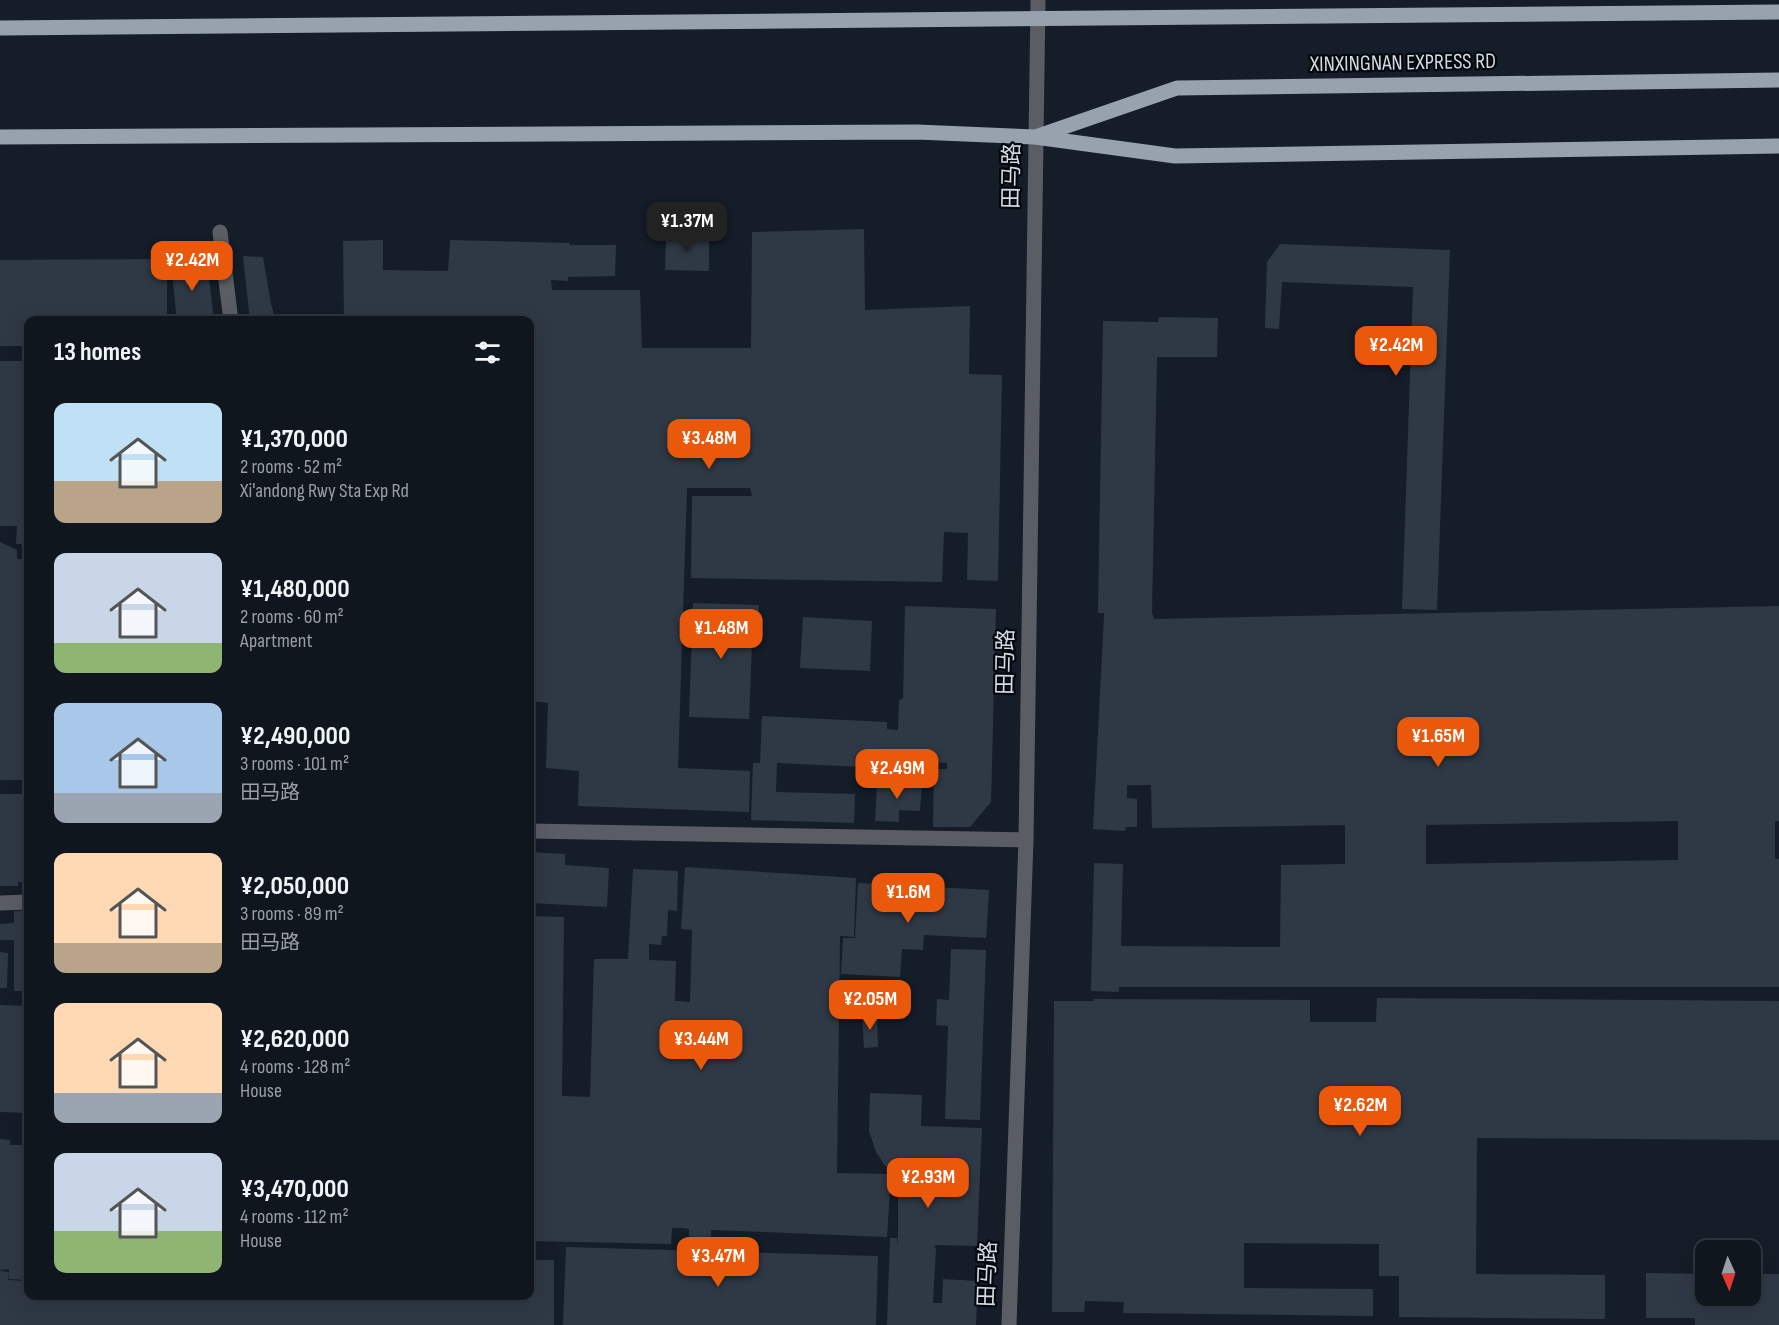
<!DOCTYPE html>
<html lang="en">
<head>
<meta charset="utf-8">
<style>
	:root { --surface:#0f161e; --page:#1d232b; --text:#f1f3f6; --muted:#9b9fa4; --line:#2f353c; --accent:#ea580c }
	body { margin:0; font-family:"Sofia Sans Condensed","Noto Sans SC",sans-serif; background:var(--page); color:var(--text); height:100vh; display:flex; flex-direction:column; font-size:22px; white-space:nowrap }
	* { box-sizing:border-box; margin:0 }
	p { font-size:20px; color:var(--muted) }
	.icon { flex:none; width:33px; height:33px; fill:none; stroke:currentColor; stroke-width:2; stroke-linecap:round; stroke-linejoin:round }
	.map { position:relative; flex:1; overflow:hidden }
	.details { position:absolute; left:24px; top:316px; width:510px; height:984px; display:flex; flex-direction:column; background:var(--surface); border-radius:12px; box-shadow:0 6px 24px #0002,0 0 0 2px var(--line) }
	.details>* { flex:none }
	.needle { width:39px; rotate:177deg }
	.fabs { position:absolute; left:1695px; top:1240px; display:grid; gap:12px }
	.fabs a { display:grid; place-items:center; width:66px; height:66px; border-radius:12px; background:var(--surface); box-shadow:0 6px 24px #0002,0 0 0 2px var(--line); font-size:30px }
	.price { position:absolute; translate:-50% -51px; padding:0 14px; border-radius:12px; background:var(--accent); color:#fff; font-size:20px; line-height:39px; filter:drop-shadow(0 2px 3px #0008) }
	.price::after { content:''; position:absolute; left:50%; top:36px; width:18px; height:14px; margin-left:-9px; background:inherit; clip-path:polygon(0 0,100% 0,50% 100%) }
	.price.selected { background:#222; color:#fff }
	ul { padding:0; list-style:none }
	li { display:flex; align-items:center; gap:18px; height:150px; padding:0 30px }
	li span { display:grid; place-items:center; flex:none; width:168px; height:120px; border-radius:12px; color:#555 }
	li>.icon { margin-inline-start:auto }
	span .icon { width:72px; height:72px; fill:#fffc; stroke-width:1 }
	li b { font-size:26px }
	h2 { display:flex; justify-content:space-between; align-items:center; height:72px; padding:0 30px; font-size:26px }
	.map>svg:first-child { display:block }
	.building { fill:#2f3945; fill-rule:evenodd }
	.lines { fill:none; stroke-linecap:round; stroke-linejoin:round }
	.minor { stroke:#5a5e64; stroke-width:15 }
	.major { stroke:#98a2ae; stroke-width:15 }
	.major-bridge { stroke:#98a2ae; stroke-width:15 }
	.labels { text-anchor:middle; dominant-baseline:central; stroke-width:4.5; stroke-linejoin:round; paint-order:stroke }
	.street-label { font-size:22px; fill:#d4dae2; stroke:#04070b }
</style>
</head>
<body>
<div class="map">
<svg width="1779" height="1325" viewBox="0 0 1779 1325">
	<rect width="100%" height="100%" fill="#141d28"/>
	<g class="building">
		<polygon points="864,229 865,310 970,306 969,374 1002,375 998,581 967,580 968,533 944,532 942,582 691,578 692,496 752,496 750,488 687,488 678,768 750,771 749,812 578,806 579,771 546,768 548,703 530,701 530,321 344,321 343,241 383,240 383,270 448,271 450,240 569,243 570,245 616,245 615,276 568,277 568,281 551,280 552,290 640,290 642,348 751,348 752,232"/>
		<polygon points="666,236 709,236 709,271 665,270"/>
		<polygon points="1280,244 1450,250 1437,610 1402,609 1413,287 1282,282 1279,329 1265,328 1267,262"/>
		<polygon points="243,256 263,257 271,304 276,321 250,321"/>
		<polygon points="167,259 167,321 28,321 28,346 0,346 0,260"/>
		<polygon points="207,260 214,321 177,321 171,264"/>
		<path d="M1159,317L1218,318L1217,357H1157L1152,613L1154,619L1779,606V821H1775V859H1779V987H1119V992L1091,991L1094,863L1123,864L1121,946L1280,947L1281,865L1345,864V825L1152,828L1151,785H1127V798L1137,799V827H1126L1125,831L1093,829L1104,615V613H1098V609L1103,321L1158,322ZM1678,821V860L1426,864V825Z"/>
		<polygon points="0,361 28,361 28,544 16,544 17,526 0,526"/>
		<polygon points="0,542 17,550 17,559 28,559 28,780 0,780"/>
		<polygon points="693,603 759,605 758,619 753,618 749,719 689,717"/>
		<polygon points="905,606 996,609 991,802 970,827 933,827 934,769 947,769 947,763 886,761 884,768 777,763 776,792 855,794 854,823 751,820 753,763 760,763 762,716 887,722 887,729 898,730 899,700 903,699"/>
		<polygon points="803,617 872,621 870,671 800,668"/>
		<polygon points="901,781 922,782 920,811 899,810 899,822 875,821 877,784 900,786"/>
		<polygon points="23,788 28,788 28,882 18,882 18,886 0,886 0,794 22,794"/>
		<polygon points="530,852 565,854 565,865 609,868 607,907 530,903"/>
		<polygon points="685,867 856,878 854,937 840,936 837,1173 891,1174 887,1237 715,1230 711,1230 711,1245 689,1244 689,1229 680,1228 672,1228 671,1244 530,1241 530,916 564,917 562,1096 590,1097 594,959 628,959 633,869 678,871 677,911 668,910 667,936 662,936 661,945 649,944 649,960 676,961 675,1001 690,1002 692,930 681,929"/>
		<polygon points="858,883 989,890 986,938 924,935 923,950 902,949 900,977 841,974 843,938 855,938"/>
		<polygon points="14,911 28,911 28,991 14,991 14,940 0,940 0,924 14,923"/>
		<polygon points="951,949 986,950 980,1120 945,1119 948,1026 936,1025 937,999 949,1000"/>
		<polygon points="0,952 8,953 7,988 0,988"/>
		<polygon points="1377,998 1779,1001 1779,1140 1477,1138 1476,1274 1605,1275 1605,1319 1399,1317 1399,1276 1379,1276 1379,1244 1244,1243 1244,1288 1373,1289 1373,1316 1123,1313 1124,1302 1085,1301 1084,1312 1052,1312 1054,1001 1094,1001 1094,999 1310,1000 1310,1022 1376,1022"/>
		<polygon points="0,1005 28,1006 28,1113 0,1112"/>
		<polygon points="862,1014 877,1014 878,1047 864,1048"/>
		<polygon points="870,1093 922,1095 921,1126 982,1128 977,1246 936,1245 934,1248 936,1248 933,1303 942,1303 943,1279 978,1281 976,1325 887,1325 890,1238 897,1238 897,1248 898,1236 898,1168 886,1167 876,1152 869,1131"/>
		<polygon points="0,1139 10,1140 10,1145 28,1145 28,1280 9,1279 9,1269 0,1270"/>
		<polygon points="566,1247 878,1256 876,1325 563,1325"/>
		<polygon points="530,1260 554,1260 554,1325 0,1325 0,1271 9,1272 8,1280 28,1281 28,1296 530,1296"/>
		<polygon points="1646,1273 1706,1274 1706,1296 1750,1296 1750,1274 1779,1274 1779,1325 1695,1325 1695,1318 1646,1318"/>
	</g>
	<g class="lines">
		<g class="minor">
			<polyline points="220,232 231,321"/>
			<polyline points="530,831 1026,840"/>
			<polyline points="0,903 28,902"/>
			<polyline points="1009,1325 1026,840 1038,0"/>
		</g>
		<g class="major">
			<polyline points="1038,136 1177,88 1779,80"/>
			<polyline points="0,137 917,132 1035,137 1175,156 1779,146"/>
		</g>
		<polyline class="major-bridge" points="0,28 1779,12"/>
	</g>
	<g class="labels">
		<g class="street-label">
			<text transform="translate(1403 63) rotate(-1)">XINXINGNAN EXPRESS RD</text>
			<text transform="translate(1012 176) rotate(-89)">田马路</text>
			<text transform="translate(1006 662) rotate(-89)">田马路</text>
			<text transform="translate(988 1274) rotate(-88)">田马路</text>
		</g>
	</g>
</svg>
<div class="fabs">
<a><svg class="needle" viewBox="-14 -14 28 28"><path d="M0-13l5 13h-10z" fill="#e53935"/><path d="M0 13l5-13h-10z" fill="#9b9fa4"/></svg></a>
</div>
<b class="price selected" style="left:687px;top:253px">¥1.37M</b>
<b class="price" style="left:192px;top:292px">¥2.42M</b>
<b class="price" style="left:1396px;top:377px">¥2.42M</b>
<b class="price" style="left:709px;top:470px">¥3.48M</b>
<b class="price" style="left:721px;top:660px">¥1.48M</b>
<b class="price" style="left:1438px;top:768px">¥1.65M</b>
<b class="price" style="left:897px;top:800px">¥2.49M</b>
<b class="price" style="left:908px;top:924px">¥1.6M</b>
<b class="price" style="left:870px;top:1031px">¥2.05M</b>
<b class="price" style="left:701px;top:1071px">¥3.44M</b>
<b class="price" style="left:1360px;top:1137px">¥2.62M</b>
<b class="price" style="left:928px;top:1209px">¥2.93M</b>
<b class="price" style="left:718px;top:1288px">¥3.47M</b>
<section class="details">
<h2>13 homes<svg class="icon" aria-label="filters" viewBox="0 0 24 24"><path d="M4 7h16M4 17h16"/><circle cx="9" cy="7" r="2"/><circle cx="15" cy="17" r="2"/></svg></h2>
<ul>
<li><span style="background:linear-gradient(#bfe0f5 65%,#b9a48a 0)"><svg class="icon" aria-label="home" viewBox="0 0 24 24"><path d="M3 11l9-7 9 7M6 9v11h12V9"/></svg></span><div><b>¥1,370,000</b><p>2 rooms · 52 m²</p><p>Xi'andong Rwy Sta Exp Rd</p></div></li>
<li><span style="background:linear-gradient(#c9d6e8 75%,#8fb573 0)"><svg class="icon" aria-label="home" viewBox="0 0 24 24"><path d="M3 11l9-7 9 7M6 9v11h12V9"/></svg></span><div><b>¥1,480,000</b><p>2 rooms · 60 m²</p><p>Apartment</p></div></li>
<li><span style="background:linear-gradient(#a9c7e8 75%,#9aa5b1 0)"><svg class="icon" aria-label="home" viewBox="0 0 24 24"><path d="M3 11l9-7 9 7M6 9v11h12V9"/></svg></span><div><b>¥2,490,000</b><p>3 rooms · 101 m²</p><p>田马路</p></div></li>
<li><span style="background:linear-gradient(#ffd9b3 75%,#b9a48a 0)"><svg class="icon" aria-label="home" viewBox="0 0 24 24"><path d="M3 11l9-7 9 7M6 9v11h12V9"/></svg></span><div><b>¥2,050,000</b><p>3 rooms · 89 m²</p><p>田马路</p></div></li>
<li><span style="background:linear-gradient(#ffd9b3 75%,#9aa5b1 0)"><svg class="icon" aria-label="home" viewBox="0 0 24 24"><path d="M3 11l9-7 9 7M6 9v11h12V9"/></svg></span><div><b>¥2,620,000</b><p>4 rooms · 128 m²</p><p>House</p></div></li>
<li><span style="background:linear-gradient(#c9d6e8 65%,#8fb573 0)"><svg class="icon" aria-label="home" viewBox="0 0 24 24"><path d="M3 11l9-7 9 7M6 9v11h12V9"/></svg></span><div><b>¥3,470,000</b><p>4 rooms · 112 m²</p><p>House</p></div></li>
</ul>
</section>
</div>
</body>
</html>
